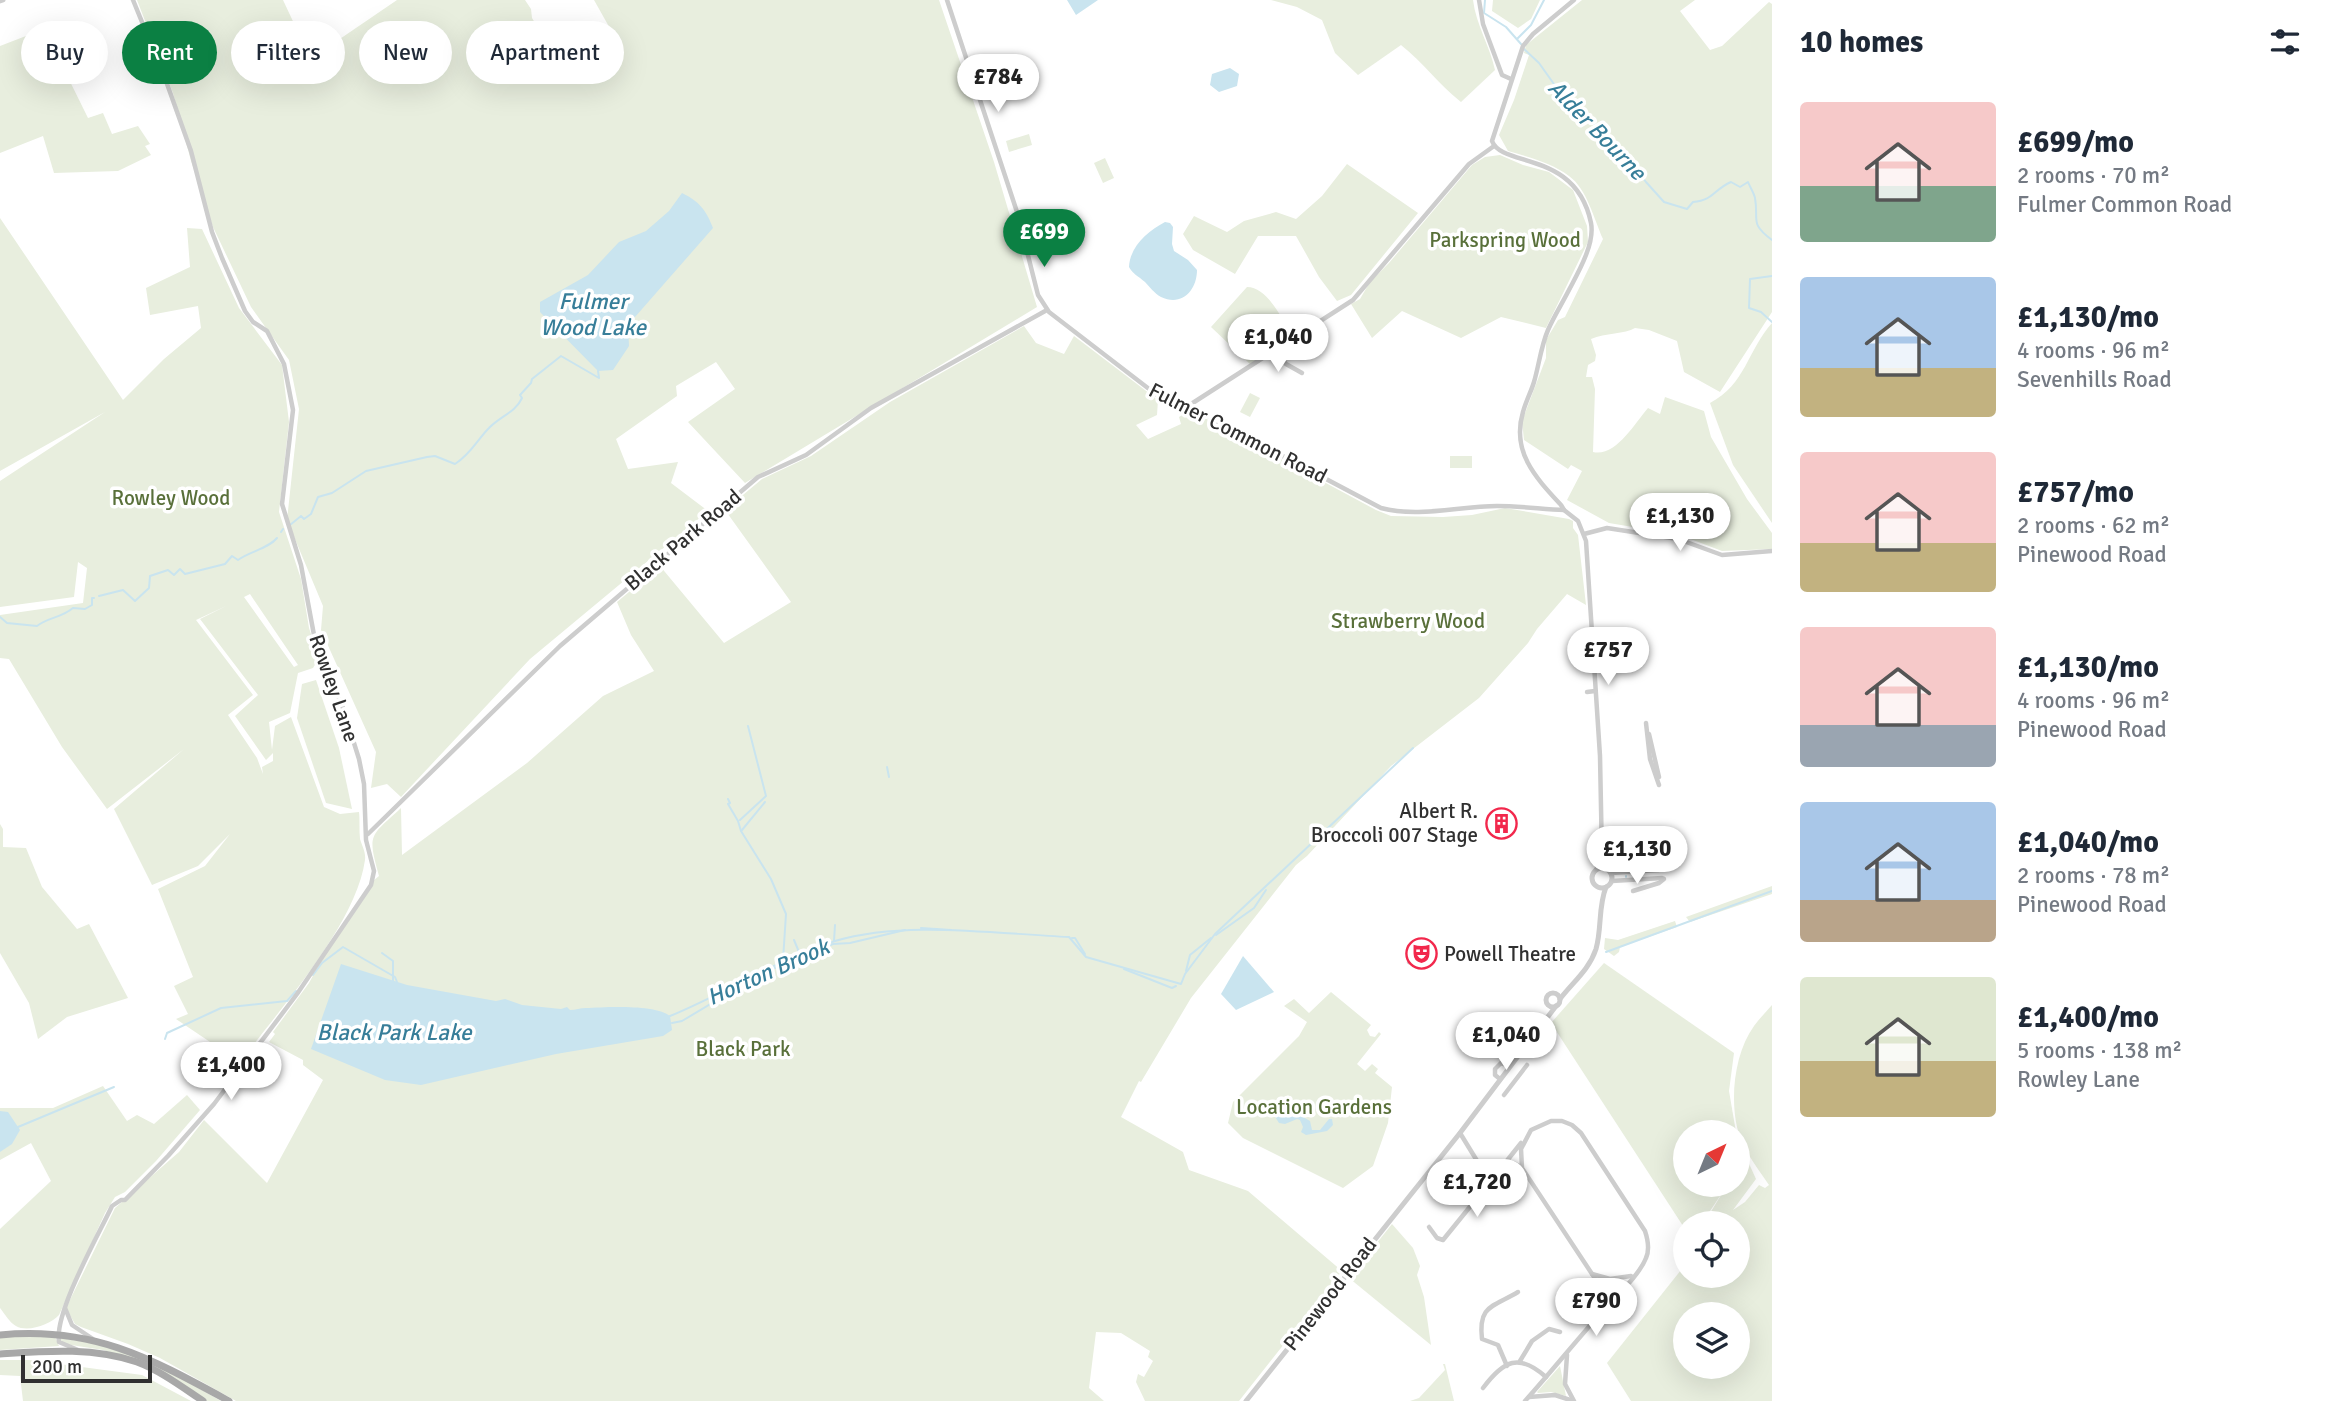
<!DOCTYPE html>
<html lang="en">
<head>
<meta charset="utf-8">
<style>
	:root { --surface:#fff; --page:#f6f6f7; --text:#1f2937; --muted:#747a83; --accent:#0b8043 }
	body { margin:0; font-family:Signika,sans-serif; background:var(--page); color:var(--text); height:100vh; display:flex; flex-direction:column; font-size:26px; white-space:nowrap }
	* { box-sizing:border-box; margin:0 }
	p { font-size:23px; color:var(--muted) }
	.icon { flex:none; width:38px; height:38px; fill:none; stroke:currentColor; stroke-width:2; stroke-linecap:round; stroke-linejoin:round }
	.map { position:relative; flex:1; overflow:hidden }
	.panel { display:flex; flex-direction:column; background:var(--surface); width:560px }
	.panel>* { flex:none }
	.guide { position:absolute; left:21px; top:21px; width:665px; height:63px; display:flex; gap:14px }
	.needle { width:46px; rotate:43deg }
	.buttons { position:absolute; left:1673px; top:1120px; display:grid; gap:14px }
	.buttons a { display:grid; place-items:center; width:77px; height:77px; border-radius:50%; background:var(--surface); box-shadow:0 7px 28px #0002; font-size:35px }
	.scale { position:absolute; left:21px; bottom:18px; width:131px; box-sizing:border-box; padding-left:7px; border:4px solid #303030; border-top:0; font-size:19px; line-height:24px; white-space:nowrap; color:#303030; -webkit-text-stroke:5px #fff; paint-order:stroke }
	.price { position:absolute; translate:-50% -60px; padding:0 16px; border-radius:24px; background:#fff; color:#222; font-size:23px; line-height:46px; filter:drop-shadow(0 2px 4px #0008) }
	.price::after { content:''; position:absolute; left:50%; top:42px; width:21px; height:16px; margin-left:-10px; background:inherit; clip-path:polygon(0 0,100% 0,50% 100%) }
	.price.active { background:var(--accent); color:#fff }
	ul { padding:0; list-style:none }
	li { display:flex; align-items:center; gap:21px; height:175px; padding:0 28px }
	li span { display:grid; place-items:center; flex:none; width:196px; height:140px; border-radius:7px; color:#555 }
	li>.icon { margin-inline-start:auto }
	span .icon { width:84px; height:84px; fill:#fffc; stroke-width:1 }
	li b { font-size:30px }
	h2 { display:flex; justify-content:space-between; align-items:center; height:84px; padding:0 28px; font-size:30px }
	.tag { padding:0 24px; border-radius:32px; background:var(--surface); box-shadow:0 7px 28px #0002; font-size:24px; line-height:63px }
	.tag.active { background:var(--accent); color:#fff }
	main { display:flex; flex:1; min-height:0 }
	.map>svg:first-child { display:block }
	.green { fill:#e8eede; fill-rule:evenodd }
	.water { fill:#c9e4ef }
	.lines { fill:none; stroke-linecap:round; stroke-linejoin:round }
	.stream { stroke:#c9e4ef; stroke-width:2 }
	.minor { stroke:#cdcdcd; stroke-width:4.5 }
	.tertiary { stroke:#cdcdcd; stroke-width:5 }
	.primary { stroke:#a8a8a8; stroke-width:7 }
	.labels { text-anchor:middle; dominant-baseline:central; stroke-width:7; stroke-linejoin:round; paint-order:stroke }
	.park-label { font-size:21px; fill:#59703a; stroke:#fff }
	.street-label { font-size:21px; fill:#303030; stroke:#fff }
	.poi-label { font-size:21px; fill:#303030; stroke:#fff; text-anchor:end }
	.water-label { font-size:23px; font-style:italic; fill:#377e99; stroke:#fff }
</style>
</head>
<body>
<main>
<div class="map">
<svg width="1772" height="1401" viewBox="0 0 1772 1401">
	<rect width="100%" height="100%" fill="#fff"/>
	<g class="green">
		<polygon points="137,0 283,0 298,32 284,40 285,49 271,57 276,68 331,45 397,0 525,0 531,9 532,18 551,49 542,65 612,32 594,0 939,0 994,162 1037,307 745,483 688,422 735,389 716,362 676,386 677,396 616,439 628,469 678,462 671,483 708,511 530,659 401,797 387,784 371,788 376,752 321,630 323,606 287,520 299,409 289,360 251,307 213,227 191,161 173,93"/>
		<path d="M1271,0H1473C1476,25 1490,46 1495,70L1461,102C1439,85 1423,62 1401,45L1358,75L1335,53L1322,20L1297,7Z"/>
		<polygon points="1493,0 1540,0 1531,19 1518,28 1492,11"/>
		<path d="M1582,0H1695L1680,11L1710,50L1722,46L1769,2L1772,4V312L1720,392L1684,372L1677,341L1649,330L1635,328C1625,334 1605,333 1591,339L1596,355L1595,361L1588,365L1586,377H1592L1595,389L1593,452C1616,457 1634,424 1648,408L1660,414L1665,397L1704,411L1711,437L1747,499L1772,533V549L1722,551L1680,535L1609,523L1567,500L1582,471L1571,465L1568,469L1524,440L1522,421L1546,358V340L1558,320L1565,317L1603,239C1594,219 1587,189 1569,176C1552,163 1528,157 1508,151L1499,135L1514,100L1529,55L1524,53L1526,45Z"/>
		<polygon points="44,29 88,118 103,113 112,134 138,126 150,144 145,146 151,155 118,171 54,173 43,136 0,153 0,46"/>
		<polygon points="1029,134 1032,145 1009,152 1006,141"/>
		<polygon points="1500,155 1523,165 1549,172 1573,190 1587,226 1588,242 1546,328 1501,317 1461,338 1402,311 1372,338 1351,304 1360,299 1370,282 1389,263 1472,165 1485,157"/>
		<polygon points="1105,158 1114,178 1103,183 1094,163"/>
		<polygon points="1347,164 1418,213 1351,295 1337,301 1319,277 1296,236 1258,236 1235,274 1193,250 1183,234 1194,216 1227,232 1244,221 1276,212 1296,219 1322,196"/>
		<path d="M0,218L123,400L164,359L201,328L198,306L150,315L146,288L190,267L187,228L202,229L239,308L282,365L289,422L279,512L301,579L309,628L319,658L313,668L298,673L290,713L269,722L272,750L275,726L291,717L324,807L340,814L359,812C360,820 359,830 360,839C362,846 366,852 365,860C357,919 291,996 254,1044H213L176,1019L188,1014L174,986L193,977L158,889L205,866L230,834L198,866L152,885L114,809L184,749L107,809L62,747L9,659L0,658V615L83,603L87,568L78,562L74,597L0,607V481L105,412L0,471ZM250,594L298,665L294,667L244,597ZM226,606L200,619L258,695L235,716L266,760L273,753V761L262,767L263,774L257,758L228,715L253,695L196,620Z"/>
		<path d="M1247,287C1268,287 1282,320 1293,336L1250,364L1211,327Z"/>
		<path d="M1772,323V523L1733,465L1710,403C1746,384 1747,351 1772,323Z"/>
		<path d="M1024,326L1036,343L1064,354L1074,336L1158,400L1157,415L1136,425L1148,439L1181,424L1179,417L1190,410L1376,510L1391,516L1443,517L1472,515L1505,508L1569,519L1573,521V528L1578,535L1586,605L1567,594L1537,629L1528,643L1479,698L1391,766L1307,856L1296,865L1191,998L1141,1082L1139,1081L1121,1117L1183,1152L1189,1170L1248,1191L1342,1271L1239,1401H1145L1136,1382L1138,1374L1144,1377L1153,1361L1148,1357L1150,1351L1121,1333L1096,1332L1089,1388L1104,1401H236L160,1358L128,1344L81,1327L75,1324L66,1308L115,1208L179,1152L204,1120L267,1183L323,1080L303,1065V1060L269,1042L275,1034L273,1032L309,983L328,948L373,881L379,876C367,833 370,837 401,808L402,855L527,763L603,696L654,671L631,635L617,602L660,566L724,643L791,602L725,510L762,479L811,456L890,402Z"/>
		<polygon points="1250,393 1260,398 1250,417 1240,412"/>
		<rect x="1450" y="456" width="22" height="12"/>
		<polygon points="316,680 339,748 352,809 326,803 297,718 302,684"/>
		<polygon points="0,824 3,829 3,847 26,848 42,887 77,929 89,924 128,998 67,1017 38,1039 29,1003 0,953"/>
		<polygon points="1772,886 1772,894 1690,922 1686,917"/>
		<polygon points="1675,921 1677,927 1620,947 1619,952 1614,956 1604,949 1605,938 1618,940"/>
		<path d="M1604,963L1734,1053L1729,1091L1736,1132H1685V1185H1738V1145L1741,1164L1746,1157L1756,1179L1733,1210L1745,1202L1759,1185L1765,1188L1769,1185C1757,1167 1742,1149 1737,1127C1730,1096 1735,1052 1754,1026C1759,1019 1766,1012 1772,1005V1401H1631L1607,1363L1685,1265V1276H1738V1223H1704L1726,1187L1702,1223H1685V1229L1551,1023ZM1685,1314H1738V1367H1685Z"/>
		<polygon points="1331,992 1371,1025 1367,1030 1370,1036 1375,1037 1379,1032 1381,1034 1357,1064 1365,1071 1372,1064 1378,1069 1375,1073 1392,1087 1388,1123 1373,1166 1343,1188 1243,1138 1228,1123 1233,1102 1299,1036 1307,1022 1284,1006 1294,999 1309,1013"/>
		<path d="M103,1086L127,1121L137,1115L154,1124L187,1095L200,1110L156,1161L125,1192L115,1197L105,1213L59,1315C51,1324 28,1333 16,1326C10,1323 4,1313 0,1308V1229L51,1181L31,1143L0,1160V1108H53Z"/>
		<polygon points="1392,1224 1413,1248 1420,1266 1417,1275 1424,1297 1431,1345 1349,1278"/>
		<polygon points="1601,1279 1622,1281 1623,1283 1609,1298 1599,1282"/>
		<polygon points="7,1337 55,1337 59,1346 0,1350 0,1338"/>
		<polygon points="60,1338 98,1344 160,1366 221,1401 207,1401 133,1359 103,1350 65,1344 61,1341"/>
		<polygon points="0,1360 29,1360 142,1375 191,1401 23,1401 20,1376 0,1375"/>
		<polygon points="1443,1364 1445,1364 1454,1401 1410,1401 1419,1398 1445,1370"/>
		<polygon points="1560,1366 1566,1396 1551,1392 1538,1393 1537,1392"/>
	</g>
	<g class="water">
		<polygon points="1067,0 1098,0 1076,15"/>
		<polygon points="1230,68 1239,74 1237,86 1219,92 1210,85 1212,74"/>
		<path d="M682,193C700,202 706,210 713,228L628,325L629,346L613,370L598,371L540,312V302L588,275L619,242L646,231L669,211Z"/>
		<path d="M1165,222L1170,223L1173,227L1172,244L1174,251L1188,260L1197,270C1197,290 1182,307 1161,297C1154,293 1150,287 1145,282C1138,276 1133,274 1129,267C1130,246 1148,231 1165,222Z"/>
		<polygon points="1243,956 1274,992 1236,1010 1221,994"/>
		<path d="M341,964L407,985L496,1001L505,999L522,1005L561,1009L567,1007L570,1010C576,1010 580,1008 586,1008C606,1007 655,1004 670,1016L672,1030L663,1036L556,1054L421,1085L385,1080L311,1049Z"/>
		<polygon points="1263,1104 1276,1107 1283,1113 1291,1110 1310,1121 1312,1130 1320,1130 1329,1119 1332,1119 1333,1125 1327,1131 1306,1135 1301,1132 1303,1127 1300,1120 1297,1119 1285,1124 1279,1123 1272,1112 1263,1116 1258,1115 1259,1108"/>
		<polygon points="0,1111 8,1112 20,1130 12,1144 0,1152"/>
	</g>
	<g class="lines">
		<g class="stream">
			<polyline points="1485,0 1484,13 1506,27 1521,44"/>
			<polyline points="1517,39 1531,25 1544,0"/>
			<path d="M1524,49L1539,63L1571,108L1607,133L1646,182L1664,202L1687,209L1693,202C1714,200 1713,190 1731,182L1740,187L1748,182C1750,187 1754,193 1755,198C1759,220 1749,223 1772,240"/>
			<polyline points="1772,276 1750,279 1749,308 1761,312 1772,322"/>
			<path d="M290,525L301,516L304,519L311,514L318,497L332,493L366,471L427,457L435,456L455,464C471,454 477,440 489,428C499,417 516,412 522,398L520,395L531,383L532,379L561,356L599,378L598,371"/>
			<polyline points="281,532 283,529"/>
			<path d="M99,596L123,590L135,601L149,588L150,576L168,570L174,575L180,569L185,574L225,564L232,556L238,560C250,551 268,549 277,538"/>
			<path d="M0,617L7,623L37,626C49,617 61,618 73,608L85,609L92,605V598H94"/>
			<polyline points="887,767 889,777"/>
			<polyline points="728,799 730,803 728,804 738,821 741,831 771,879 786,914 783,960"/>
			<polyline points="740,820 766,796 748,726"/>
			<polyline points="742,830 765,802"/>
			<polyline points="1626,876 1626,877"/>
			<polyline points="921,928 951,930"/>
			<polyline points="1216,935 1254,908 1266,890"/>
			<polyline points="1072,938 1075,938 1085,954"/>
			<polyline points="794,940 799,952"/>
			<polyline points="834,941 835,925"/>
			<polyline points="1606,952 1772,891"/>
			<polyline points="382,953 393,961 393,981"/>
			<polyline points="1124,969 1172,988 1176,986"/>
			<polyline points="1186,971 1190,955 1211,938"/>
			<polyline points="313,975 322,963 343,947 395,977 397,982"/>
			<path d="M670,1016C726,993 778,959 835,941C904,920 997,934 1069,937L1086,957L1181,984L1185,974L1215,934L1413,748"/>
			<polyline points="672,1023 682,1021 759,975 793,960 833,944 850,943 905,930"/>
			<polyline points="165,1039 167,1033 221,1008 287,1001 296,991"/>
			<polyline points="18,1127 114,1087"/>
		</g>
		<g class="minor">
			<path d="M947,0L1017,212L1038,295L1049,312L1153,392L1167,401L1188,406L1381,508C1419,518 1459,506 1497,506C1519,506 1542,509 1564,510"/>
			<polyline points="1479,0 1483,24 1502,75 1511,79"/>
			<path d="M1574,0L1533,34L1523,46L1492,141C1502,168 1576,150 1591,223C1595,243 1579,271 1570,288C1563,302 1554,316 1548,330C1541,346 1539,365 1534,382C1531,392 1526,401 1523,412C1511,452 1536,478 1561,505L1564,510L1578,521L1586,541L1600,756L1602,857L1606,869"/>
			<polyline points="1275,351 1286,364 1302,373"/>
			<polyline points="1188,406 1353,300 1469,164 1494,146"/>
			<polyline points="1584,534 1607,528 1678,539 1722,555 1772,551"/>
			<polyline points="1587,692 1595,691"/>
			<polyline points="1646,723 1650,759 1659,785"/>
			<polyline points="1649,734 1659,777"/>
			<polyline points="368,834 560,646 758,477 806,455 871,408 1047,310"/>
			<polyline points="1596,870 1602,858"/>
			<path d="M1633,871C1650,865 1654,871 1662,851"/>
			<polyline points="1634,871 1634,860 1645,860 1647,869"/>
			<polyline points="1611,873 1659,870"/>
			<polyline points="1612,881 1662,878"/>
			<polyline points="1633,891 1659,883 1664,879"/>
			<polyline points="1409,962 1422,947"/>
			<polyline points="1500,1079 1495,1075 1495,1069 1501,1063 1510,1066"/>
			<polyline points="1504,1095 1527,1065"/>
			<polyline points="1460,1133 1490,1182 1521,1143"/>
			<polyline points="1505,1165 1513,1163 1521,1167"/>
			<polyline points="1429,1227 1437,1238 1443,1240 1490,1182"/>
			<polyline points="1592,1274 1610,1279 1631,1276"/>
			<polyline points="65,1308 72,1325 93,1339"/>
			<path d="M78,1350L59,1342C54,1313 98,1236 112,1206L121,1200H125L168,1156L214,1104L297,994L371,885L374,871L366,840L364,784L359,759L343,708L314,635L301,565L282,504L293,410L284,364L267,331L253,322L245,311L222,258L212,232L191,151L166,81L133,0"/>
			<polyline points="1567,1355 1565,1384 1574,1401"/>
			<polyline points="1520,1361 1532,1341 1549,1329 1560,1332"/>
			<path d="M1507,1366L1498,1345L1482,1339C1478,1305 1493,1307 1518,1292"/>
			<path d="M1483,1388C1504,1360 1519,1353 1546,1377"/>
			<polyline points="1529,1397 1555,1395 1573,1401"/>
			<path d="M1525,1401C1551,1372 1575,1342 1601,1313C1614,1298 1639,1276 1646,1258C1650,1249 1648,1240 1645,1231L1581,1133L1572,1125L1562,1121H1551L1531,1130L1521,1149L1522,1168L1598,1283L1607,1300L1606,1307"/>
		</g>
		<g class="tertiary">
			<polyline points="0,1 3,0"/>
			<circle cx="1602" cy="878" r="10"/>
			<circle cx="1553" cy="1000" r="7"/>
			<path d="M1560,999C1573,982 1589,970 1596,949C1602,928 1598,907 1606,887"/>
			<polyline points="1246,1401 1460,1133 1556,1006"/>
		</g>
		<g class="primary">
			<path d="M0,1335C93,1326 150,1358 229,1401"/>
			<path d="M0,1354C46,1351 92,1347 137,1362C161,1371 182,1387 203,1401"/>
		</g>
	</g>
	<defs>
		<symbol id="building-ring" viewBox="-11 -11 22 22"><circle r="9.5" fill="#fff" stroke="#f2284c" stroke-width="1.5"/><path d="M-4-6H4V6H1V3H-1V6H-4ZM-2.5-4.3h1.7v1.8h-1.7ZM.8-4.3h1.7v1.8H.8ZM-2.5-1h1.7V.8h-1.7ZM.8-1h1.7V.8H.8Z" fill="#f2284c"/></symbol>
		<symbol id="theatre-ring" viewBox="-11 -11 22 22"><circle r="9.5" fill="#fff" stroke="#f2284c" stroke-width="1.5"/><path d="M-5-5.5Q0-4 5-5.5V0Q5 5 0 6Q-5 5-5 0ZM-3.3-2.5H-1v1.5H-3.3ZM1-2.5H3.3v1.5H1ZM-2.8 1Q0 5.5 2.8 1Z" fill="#f2284c"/></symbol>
	</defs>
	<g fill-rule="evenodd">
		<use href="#building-ring" x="1484" y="806" width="35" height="35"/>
		<use href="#theatre-ring" x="1404" y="936" width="35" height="35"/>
	</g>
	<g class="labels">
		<g class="park-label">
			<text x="1505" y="240">Parkspring Wood</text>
			<text x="171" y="498">Rowley Wood</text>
			<text x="1408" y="621">Strawberry Wood</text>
			<text x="743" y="1049">Black Park</text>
			<text x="1314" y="1107">Location Gardens</text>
		</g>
		<g class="street-label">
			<text transform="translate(1238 433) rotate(27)">Fulmer Common Road</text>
			<text transform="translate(683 540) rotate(-40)">Black Park Road</text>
			<text transform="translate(334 688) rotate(71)">Rowley Lane</text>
			<text transform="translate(1330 1294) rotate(-52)">Pinewood Road</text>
		</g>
		<g class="poi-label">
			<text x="1478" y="811">Albert R.<tspan x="1478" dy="24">Broccoli 007 Stage</tspan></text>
			<text x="1444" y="954" text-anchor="start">Powell Theatre</text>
		</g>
		<g class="water-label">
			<text transform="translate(1597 130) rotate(46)">Alder Bourne</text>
			<text x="593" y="301">Fulmer<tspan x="593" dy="26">Wood Lake</tspan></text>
			<text transform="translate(768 972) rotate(-24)">Horton Brook</text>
			<text x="394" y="1032">Black Park Lake</text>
		</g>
	</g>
</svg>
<div class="buttons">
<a><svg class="needle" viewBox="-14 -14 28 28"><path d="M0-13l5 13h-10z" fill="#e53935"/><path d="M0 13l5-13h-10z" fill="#747a83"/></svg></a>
<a><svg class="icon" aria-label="locate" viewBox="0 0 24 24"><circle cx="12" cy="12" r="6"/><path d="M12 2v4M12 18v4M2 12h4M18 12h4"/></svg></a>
<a><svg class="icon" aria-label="layers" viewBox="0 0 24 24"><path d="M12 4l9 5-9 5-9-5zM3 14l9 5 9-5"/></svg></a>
</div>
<div class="scale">200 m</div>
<b class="price" style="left:998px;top:114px">£784</b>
<b class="price active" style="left:1044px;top:269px">£699</b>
<b class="price" style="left:1278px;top:374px">£1,040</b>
<b class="price" style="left:1680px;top:553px">£1,130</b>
<b class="price" style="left:1608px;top:687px">£757</b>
<b class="price" style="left:1637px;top:886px">£1,130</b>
<b class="price" style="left:1506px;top:1072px">£1,040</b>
<b class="price" style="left:231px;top:1102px">£1,400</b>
<b class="price" style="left:1477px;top:1219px">£1,720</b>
<b class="price" style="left:1596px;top:1338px">£790</b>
<div class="guide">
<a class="tag">Buy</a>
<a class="tag active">Rent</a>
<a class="tag">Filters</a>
<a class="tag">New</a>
<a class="tag">Apartment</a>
</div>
</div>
<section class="panel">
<h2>10 homes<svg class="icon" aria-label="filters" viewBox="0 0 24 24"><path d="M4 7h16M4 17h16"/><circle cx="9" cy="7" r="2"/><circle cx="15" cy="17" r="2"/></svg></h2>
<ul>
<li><span style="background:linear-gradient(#f6c9c9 60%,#7fa58c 0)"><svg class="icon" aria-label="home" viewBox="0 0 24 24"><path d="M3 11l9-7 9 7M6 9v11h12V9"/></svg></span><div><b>£699/mo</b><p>2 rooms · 70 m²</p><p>Fulmer Common Road</p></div></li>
<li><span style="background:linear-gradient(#a9c7e8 65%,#c2b280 0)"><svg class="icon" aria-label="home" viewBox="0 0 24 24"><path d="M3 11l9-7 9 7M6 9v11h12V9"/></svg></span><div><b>£1,130/mo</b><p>4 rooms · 96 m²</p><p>Sevenhills Road</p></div></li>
<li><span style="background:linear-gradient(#f6c9c9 65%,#c2b280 0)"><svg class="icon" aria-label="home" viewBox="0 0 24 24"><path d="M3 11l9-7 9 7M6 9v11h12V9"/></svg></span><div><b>£757/mo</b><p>2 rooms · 62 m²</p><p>Pinewood Road</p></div></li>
<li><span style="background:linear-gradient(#f6c9c9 70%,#9aa5b1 0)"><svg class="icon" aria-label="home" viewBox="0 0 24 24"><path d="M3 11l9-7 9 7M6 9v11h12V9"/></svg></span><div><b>£1,130/mo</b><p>4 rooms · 96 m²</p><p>Pinewood Road</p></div></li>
<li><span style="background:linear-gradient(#a9c7e8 70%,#b9a48a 0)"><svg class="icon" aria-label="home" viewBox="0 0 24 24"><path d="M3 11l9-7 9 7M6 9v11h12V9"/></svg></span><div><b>£1,040/mo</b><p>2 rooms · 78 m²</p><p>Pinewood Road</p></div></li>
<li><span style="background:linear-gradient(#dfe7d0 60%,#c2b280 0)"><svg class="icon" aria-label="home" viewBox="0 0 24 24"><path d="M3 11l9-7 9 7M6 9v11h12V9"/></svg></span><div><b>£1,400/mo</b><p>5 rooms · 138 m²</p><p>Rowley Lane</p></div></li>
</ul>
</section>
</main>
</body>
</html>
